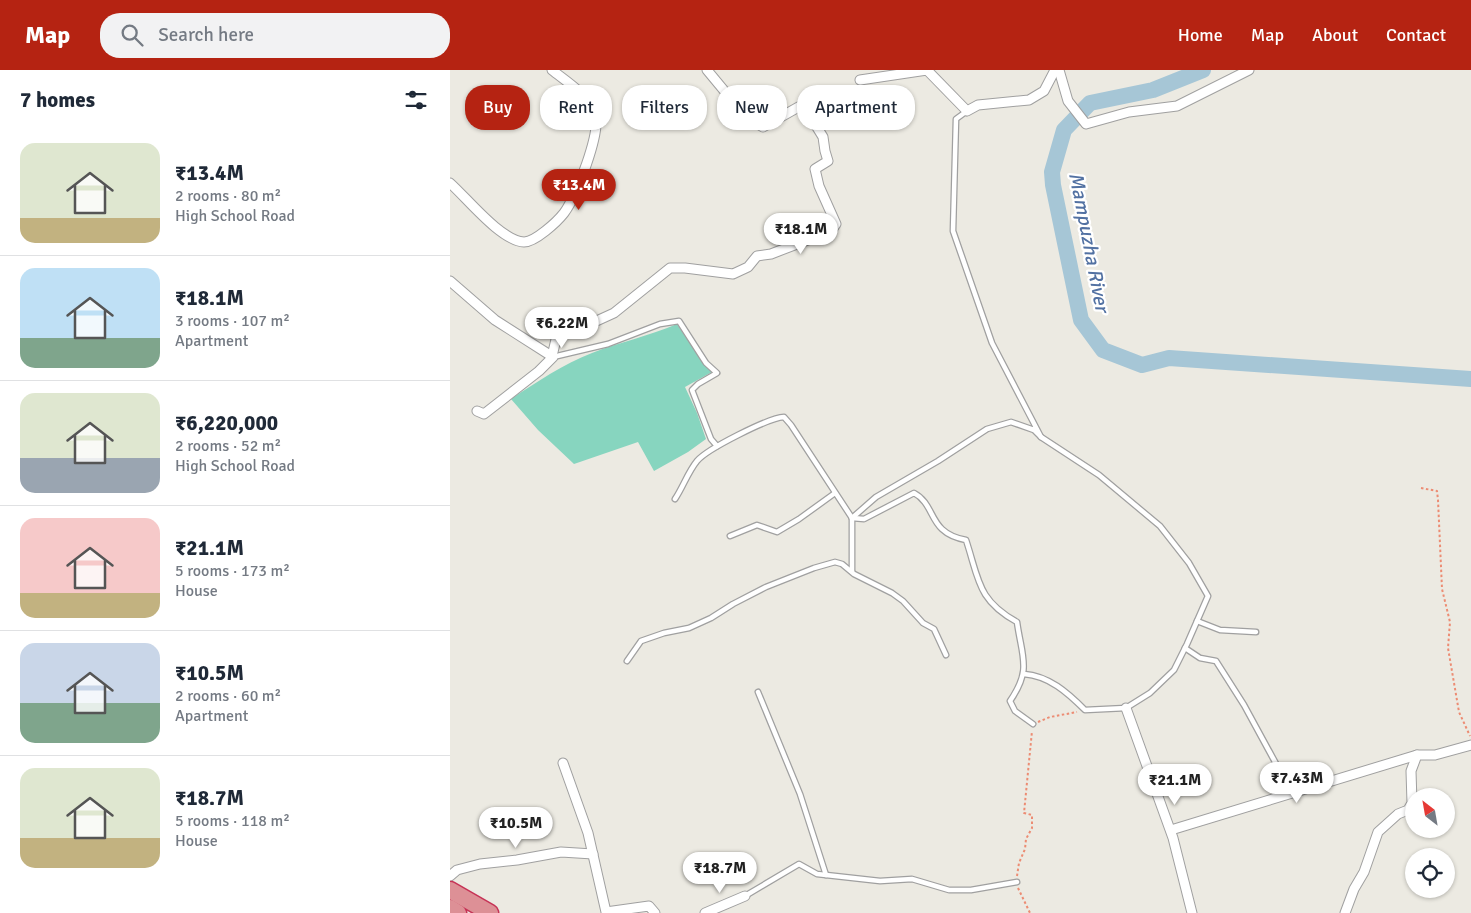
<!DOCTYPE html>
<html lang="en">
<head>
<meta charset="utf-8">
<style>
	:root { --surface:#fff; --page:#f2f2f3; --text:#1f2937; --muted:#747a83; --line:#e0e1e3; --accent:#b52312 }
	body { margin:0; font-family:Signika,sans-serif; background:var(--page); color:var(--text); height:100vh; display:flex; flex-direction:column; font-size:19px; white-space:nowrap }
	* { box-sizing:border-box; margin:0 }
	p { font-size:16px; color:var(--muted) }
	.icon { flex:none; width:28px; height:28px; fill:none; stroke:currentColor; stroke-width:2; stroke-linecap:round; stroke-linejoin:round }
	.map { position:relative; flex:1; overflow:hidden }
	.sheet { display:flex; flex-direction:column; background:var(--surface); width:450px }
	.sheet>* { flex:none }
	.hud { position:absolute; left:15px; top:15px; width:475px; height:45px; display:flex; gap:10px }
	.needle { width:32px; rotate:329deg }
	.controls { position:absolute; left:955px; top:718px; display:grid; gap:10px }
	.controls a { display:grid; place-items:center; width:50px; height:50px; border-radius:50%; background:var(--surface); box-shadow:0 1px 4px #0004; font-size:25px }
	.price { position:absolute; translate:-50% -42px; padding:0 11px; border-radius:18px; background:#fff; color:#222; font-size:16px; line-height:32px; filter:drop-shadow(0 1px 2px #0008) }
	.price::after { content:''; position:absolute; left:50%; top:30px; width:15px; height:11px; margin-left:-8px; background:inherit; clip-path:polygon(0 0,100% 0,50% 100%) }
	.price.current { background:var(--accent); color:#fff }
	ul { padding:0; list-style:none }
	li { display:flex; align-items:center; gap:15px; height:125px; padding:0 20px }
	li+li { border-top:1px solid var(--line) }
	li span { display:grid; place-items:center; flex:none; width:140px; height:100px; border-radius:15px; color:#555 }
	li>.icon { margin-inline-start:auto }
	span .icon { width:60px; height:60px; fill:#fffc; stroke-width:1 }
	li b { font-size:21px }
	h2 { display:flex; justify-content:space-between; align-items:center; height:60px; padding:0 20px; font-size:21px }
	.pill { padding:0 18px; border-radius:20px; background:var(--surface); box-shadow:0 1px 4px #0004; font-size:18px; line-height:45px }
	.pill.current { background:var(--accent); color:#fff }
	header { display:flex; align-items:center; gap:30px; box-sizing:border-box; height:70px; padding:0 25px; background:var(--accent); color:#fff }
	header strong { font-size:24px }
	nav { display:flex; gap:28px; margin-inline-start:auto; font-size:18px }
	.search { width:350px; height:45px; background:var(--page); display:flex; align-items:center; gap:12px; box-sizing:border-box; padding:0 18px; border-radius:20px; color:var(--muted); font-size:19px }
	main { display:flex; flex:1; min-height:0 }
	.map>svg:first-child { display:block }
	.pitch { fill:#87d5bf }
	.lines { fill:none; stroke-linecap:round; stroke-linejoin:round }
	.river { stroke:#a6c6d6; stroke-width:16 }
	.lane-casing { stroke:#a0a0a0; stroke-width:7 }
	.street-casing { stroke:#a0a0a0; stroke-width:11 }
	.highway-casing { stroke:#c63356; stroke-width:19 }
	.path { stroke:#ec8c73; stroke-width:2; stroke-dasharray:2.5 2.5; stroke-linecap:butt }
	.lane { stroke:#fff; stroke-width:4.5 }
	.street { stroke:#fff; stroke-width:9 }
	.highway { stroke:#dd9096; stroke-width:16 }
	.labels { text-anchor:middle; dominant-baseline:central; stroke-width:4.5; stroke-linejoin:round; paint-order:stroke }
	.water-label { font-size:20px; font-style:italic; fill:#5271a2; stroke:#fff }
</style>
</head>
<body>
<header>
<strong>Map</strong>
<div class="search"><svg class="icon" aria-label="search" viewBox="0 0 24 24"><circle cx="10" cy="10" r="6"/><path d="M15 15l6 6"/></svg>Search here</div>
<nav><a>Home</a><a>Map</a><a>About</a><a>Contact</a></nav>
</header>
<main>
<section class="sheet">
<h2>7 homes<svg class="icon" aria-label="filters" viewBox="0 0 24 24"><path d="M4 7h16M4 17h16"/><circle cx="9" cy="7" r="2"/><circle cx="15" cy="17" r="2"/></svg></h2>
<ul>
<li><span style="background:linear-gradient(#dfe7d0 75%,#c2b280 0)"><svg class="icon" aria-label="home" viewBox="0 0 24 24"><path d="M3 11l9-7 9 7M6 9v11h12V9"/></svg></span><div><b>₹13.4M</b><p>2 rooms · 80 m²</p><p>High School Road</p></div></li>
<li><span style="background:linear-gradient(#bfe0f5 70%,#7fa58c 0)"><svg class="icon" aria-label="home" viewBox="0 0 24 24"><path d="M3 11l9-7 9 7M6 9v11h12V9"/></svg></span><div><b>₹18.1M</b><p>3 rooms · 107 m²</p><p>Apartment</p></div></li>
<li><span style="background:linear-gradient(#dfe7d0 65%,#9aa5b1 0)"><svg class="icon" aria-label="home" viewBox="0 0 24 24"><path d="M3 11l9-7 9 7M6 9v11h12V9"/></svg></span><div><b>₹6,220,000</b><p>2 rooms · 52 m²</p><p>High School Road</p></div></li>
<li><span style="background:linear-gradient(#f6c9c9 75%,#c2b280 0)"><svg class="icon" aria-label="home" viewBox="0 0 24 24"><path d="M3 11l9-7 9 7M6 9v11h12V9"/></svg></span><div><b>₹21.1M</b><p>5 rooms · 173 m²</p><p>House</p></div></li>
<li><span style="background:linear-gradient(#c9d6e8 60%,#7fa58c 0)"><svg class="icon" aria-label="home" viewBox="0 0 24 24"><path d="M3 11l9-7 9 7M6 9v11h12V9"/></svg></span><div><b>₹10.5M</b><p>2 rooms · 60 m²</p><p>Apartment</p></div></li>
<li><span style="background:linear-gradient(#dfe7d0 70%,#c2b280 0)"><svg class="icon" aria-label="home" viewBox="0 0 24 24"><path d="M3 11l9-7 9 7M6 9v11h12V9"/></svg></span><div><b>₹18.7M</b><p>5 rooms · 118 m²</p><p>House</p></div></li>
</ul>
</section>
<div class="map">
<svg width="1021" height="843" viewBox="0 0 1021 843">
	<rect width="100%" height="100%" fill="#eceae2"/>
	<path class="pitch" d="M227,254L251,290L262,302L235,317L247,343L256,369L238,382L204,401L188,372L124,394L88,360L61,329C87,312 113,294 142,283C170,272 199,266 227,254Z"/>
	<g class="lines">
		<polyline class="river" points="753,0 703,20 640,33 614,60 602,102 603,115 631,250 653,280 692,295 719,288 1021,309"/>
		<defs>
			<g id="lane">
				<polyline points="103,287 158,274 210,254 229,251 256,293 267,303 248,314 242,320 261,369 267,376"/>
				<path d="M225,429C233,417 238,402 247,391C257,379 318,348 334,347L341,355L402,448V501"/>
				<polyline points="402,448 426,427 488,391 537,359 561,352 584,360 591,367 542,273 503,161 506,49 517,41"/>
				<path d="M402,448L414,449L464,423C487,435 477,463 516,470C529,509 527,530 567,552C572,588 582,599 560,631L565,641L583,654"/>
				<polyline points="280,466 307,455 327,462 349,449 385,423"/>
				<polyline points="747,551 770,560 806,562"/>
				<polyline points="735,578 750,588 766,591 794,635 842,723"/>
				<polyline points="177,591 191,571 214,563 239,558 261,548 283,534 316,517 364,498 385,492 392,494 404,504 442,523 453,531 473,553 484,559 496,585"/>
				<path d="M574,604C599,606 617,622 635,640L676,638L700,623L724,600L737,574L758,526L739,493L710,456L649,405L591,367"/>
				<polyline points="308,622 350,724 376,805"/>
				<polyline points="295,826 349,794 367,804 430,811 462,809 499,820 521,820 567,812"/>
			</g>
			<g id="street">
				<polyline points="609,0 618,31 636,54 679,42 727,36 799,0"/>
				<polyline points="410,10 477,0 517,41 528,35 579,30 594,21 605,0"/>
				<path d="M0,113C17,128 51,171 74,172C85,172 107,152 114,143C126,127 152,61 145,43C137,24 117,12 102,0"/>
				<polyline points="0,211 45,250 103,287 89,301 34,344 27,341"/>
				<polyline points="103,282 108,261 121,258 129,259 164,243 220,198 235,198 283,204 298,197 307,186 321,184 381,161 386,154 369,116 365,99 378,91 375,81 373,67 365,54 361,39 352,35 313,57 296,47 257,0"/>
				<polyline points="676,638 723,768 742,843"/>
				<polyline points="113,693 138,763 156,842 199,836 205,843"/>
				<polyline points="721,760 967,685"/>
				<polyline points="0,806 7,800 30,794 67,790 111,782 143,784"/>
				<polyline points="255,843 295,826"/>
				<polyline points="895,843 904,819 914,802 928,762 948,744 958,740 962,733 961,701 967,685 985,685 1021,675"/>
			</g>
			<g id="highway">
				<polyline points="0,820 40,843"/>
				<polyline points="0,838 8,843"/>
			</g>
		</defs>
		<use href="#lane" class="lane-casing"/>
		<use href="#street" class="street-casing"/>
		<use href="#highway" class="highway-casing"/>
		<g class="path">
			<polyline points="971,418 987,421 988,430 992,519 1000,552 998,578 1009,642 1020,666"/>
			<polyline points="588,652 600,647 627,642"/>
			<polyline points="567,806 569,793 575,779 576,769 582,758 582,745 574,743 582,661"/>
			<polyline points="568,818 580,843"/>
		</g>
		<use href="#lane" class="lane"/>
		<use href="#street" class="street"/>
		<use href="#highway" class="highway"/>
	</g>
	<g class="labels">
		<g class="water-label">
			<text transform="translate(639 172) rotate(79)">Mampuzha River</text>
		</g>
	</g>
</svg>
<div class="controls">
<a><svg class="needle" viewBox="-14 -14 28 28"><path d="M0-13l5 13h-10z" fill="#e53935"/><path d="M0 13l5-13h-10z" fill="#747a83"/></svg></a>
<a><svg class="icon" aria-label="locate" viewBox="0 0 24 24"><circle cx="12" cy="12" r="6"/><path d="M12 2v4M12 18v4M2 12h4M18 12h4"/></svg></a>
</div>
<b class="price current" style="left:129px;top:141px">₹13.4M</b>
<b class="price" style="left:351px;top:185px">₹18.1M</b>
<b class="price" style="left:112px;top:279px">₹6.22M</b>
<b class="price" style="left:847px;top:734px">₹7.43M</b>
<b class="price" style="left:725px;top:736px">₹21.1M</b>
<b class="price" style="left:66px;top:779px">₹10.5M</b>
<b class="price" style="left:270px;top:824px">₹18.7M</b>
<div class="hud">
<a class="pill current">Buy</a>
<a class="pill">Rent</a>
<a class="pill">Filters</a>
<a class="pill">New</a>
<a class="pill">Apartment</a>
</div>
</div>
</main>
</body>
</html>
